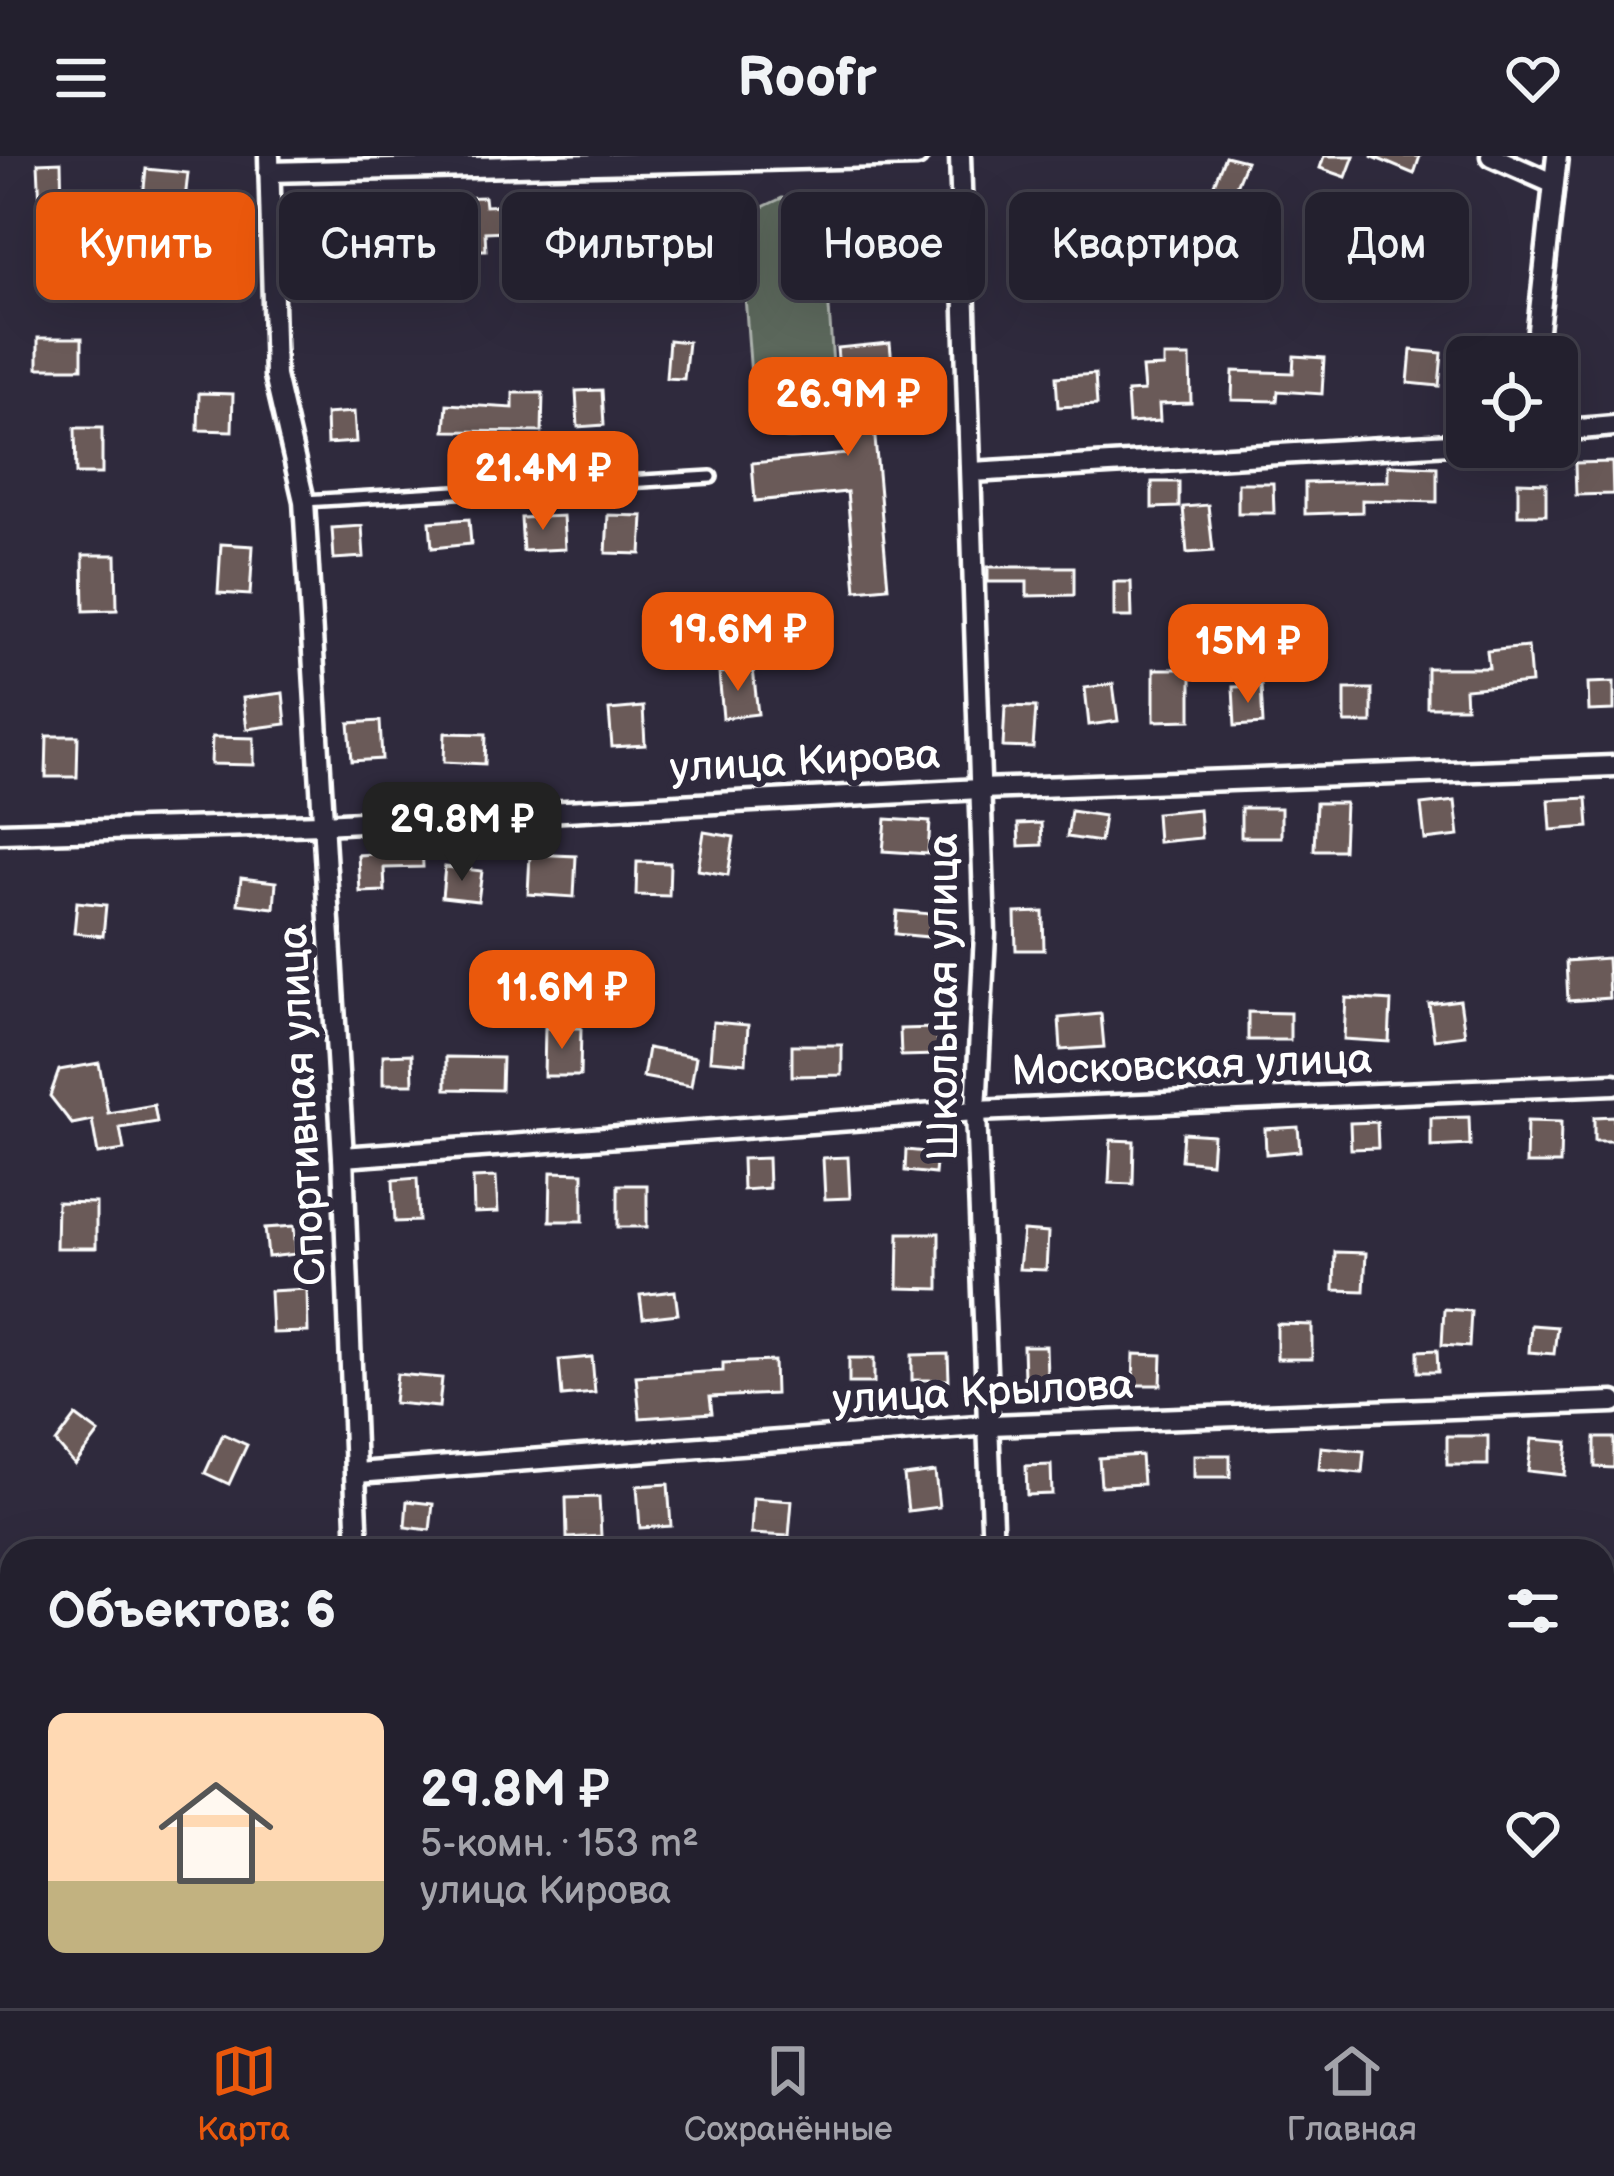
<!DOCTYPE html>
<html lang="ru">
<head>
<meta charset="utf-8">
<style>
	:root { --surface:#23202e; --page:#2f2d3a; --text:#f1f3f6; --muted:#a3a3aa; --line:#403e4a; --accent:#ea580c }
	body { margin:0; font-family:"Balsamiq Sans",sans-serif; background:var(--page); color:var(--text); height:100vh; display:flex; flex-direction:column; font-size:45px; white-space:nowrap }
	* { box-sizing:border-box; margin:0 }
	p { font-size:39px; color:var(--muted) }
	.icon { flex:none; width:66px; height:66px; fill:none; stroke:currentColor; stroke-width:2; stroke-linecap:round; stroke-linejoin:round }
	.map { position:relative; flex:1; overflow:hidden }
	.sheet { position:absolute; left:0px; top:1383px; width:1614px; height:471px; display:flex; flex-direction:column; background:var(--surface); border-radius:36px 36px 0 0; box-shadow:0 12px 48px #0002,0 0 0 3px var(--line) }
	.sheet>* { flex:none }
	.hud { position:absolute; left:36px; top:36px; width:1542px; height:108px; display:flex; gap:24px }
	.controls { position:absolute; left:1446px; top:180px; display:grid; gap:24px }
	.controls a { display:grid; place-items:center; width:132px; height:132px; border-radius:18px; background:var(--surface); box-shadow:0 12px 48px #0002,0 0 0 3px var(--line); font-size:60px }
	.price { position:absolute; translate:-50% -102px; padding:0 27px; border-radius:24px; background:var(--accent); color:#fff; font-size:39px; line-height:78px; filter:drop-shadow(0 3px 6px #0008) }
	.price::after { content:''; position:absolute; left:50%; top:72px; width:36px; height:27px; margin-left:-18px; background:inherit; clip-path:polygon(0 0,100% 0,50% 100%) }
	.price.on { background:#222; color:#fff }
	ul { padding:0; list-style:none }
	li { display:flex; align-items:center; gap:36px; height:300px; padding:0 48px }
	li span { display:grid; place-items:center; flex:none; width:336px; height:240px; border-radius:18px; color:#555 }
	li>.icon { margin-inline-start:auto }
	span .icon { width:144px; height:144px; fill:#fffc; stroke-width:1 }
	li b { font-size:51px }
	h2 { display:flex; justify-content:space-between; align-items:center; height:144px; padding:0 48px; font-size:51px }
	.chip { padding:0 42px; border-radius:18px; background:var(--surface); box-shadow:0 12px 48px #0002,0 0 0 3px var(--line); font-size:42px; line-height:108px }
	.chip.on { background:var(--accent); color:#fff }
	header { display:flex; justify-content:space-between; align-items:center; height:156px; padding:0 48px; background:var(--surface); font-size:54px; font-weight:600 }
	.tabs { display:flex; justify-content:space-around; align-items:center; height:168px; border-top:3px solid var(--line); background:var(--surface); font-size:33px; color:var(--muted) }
	.tabs a { display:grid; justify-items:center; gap:6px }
	.tabs .on { color:var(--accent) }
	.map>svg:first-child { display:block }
	.green { fill:#5b675c; stroke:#adb3ae; stroke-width:3 }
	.building { fill:#6b5a58; stroke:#fff; stroke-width:3 }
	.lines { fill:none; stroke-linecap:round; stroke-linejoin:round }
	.service-casing { stroke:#fff; stroke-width:18 }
	.minor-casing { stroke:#fff; stroke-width:27 }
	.service { stroke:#2f2a3d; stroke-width:9 }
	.minor { stroke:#2f2a3d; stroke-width:18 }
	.labels { text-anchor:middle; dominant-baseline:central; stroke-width:12; stroke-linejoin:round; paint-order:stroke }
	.street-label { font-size:42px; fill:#fff; stroke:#2f2a3d }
</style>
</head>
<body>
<header><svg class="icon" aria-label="menu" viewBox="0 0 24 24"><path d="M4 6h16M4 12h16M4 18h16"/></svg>Roofr<svg class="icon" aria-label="heart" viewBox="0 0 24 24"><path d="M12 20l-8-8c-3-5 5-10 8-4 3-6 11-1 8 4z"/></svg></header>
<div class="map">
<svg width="1614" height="1852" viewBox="0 0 1614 1852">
	<rect width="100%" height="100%" fill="#2f2a3d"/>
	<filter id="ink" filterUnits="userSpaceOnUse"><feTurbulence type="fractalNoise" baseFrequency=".00833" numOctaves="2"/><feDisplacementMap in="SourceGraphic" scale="24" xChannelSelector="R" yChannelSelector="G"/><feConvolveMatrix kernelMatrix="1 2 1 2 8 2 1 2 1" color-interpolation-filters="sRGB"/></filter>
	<g filter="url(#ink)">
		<path class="green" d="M782,42L813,53L823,66L835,238L825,270C799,289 774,287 754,260L741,87L752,56Z"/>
		<g class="building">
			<polygon points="1225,0 1246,5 1232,40 1212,33"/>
			<polygon points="1324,0 1354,0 1346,21 1320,12"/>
			<polygon points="1371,0 1420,0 1414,18"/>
			<polygon points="61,6 62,49 40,50 38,7"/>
			<polygon points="146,13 188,17 185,44 143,41"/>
			<polygon points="484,41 485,50 566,47 567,82 530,83 530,74 485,76 486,94 456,94 455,70 419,71 418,43"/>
			<polygon points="1064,74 1104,75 1103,106 1063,106"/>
			<polygon points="642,84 683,90 678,126 637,120"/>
			<rect x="38" y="182" width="44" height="30"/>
			<polygon points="669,184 688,186 684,223 666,222"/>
			<polygon points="890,187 898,269 874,271 888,431 856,434 847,336 755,345 752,307 847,298 837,192"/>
			<polygon points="1411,194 1442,197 1439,230 1408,227"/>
			<polygon points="1294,200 1324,202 1322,238 1278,235 1277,245 1232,244 1233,215 1293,217"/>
			<polygon points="1164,201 1190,201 1191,247 1159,248 1160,265 1129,267 1127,236 1144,235 1142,212 1164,211"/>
			<polygon points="1095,218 1097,249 1058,251 1056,221"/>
			<polygon points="602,234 604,269 578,271 576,235"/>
			<polygon points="199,237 233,238 232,275 198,274"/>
			<polygon points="513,237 543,237 542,276 445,275 447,248 513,252"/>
			<polygon points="354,256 356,286 327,288 326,258"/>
			<polygon points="75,272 102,272 102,318 76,318"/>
			<polygon points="1612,306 1613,338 1576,339 1575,307"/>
			<polygon points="1388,309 1437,311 1437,346 1362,344 1362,356 1305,358 1305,327 1388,325"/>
			<polygon points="1152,326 1179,326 1179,351 1152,352"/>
			<polygon points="1518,326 1546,327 1546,359 1518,359"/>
			<polygon points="1238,327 1273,327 1274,357 1238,357"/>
			<polygon points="1208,349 1213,395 1187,397 1183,351"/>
			<polygon points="608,359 643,360 641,398 606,397"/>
			<polygon points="563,360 565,393 523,395 521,362"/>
			<polygon points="469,363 471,388 432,392 430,366"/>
			<polygon points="362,370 364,401 334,403 332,372"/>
			<polygon points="221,388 253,390 250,439 218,437"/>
			<polygon points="83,399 116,399 117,454 84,455"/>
			<polygon points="988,411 1074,411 1074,439 1027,440 1027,426 988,426"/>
			<polygon points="1114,426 1131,426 1132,461 1114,461"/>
			<polygon points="1294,474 1296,512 1268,513 1266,475"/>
			<polygon points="1528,491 1531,527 1465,533 1466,551 1427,551 1427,512 1489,512 1487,495"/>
			<polygon points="753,513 758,558 723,562 719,517"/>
			<polygon points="1154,513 1191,513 1191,564 1154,565"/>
			<polygon points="1614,526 1614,554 1589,555 1588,527"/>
			<polygon points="1113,528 1118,565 1089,569 1085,532"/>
			<polygon points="1261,530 1263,568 1235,570 1233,531"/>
			<rect x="1345" y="533" width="27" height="34"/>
			<polygon points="283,537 286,568 247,573 243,542"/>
			<polygon points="1005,550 1036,551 1033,592 1003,591"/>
			<polygon points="643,551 645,589 612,591 609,554"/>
			<polygon points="380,565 382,603 352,605 349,567"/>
			<polygon points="445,577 486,578 485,608 444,606"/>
			<polygon points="47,580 78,580 77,621 46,621"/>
			<polygon points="212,581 254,582 254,609 211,608"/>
			<polygon points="1587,642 1589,671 1551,674 1549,644"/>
			<polygon points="1455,645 1459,680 1425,684 1421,649"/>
			<polygon points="1316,647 1345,647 1343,694 1314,694"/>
			<rect x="1241" y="652" width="40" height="29"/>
			<polygon points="1199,653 1201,682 1158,686 1156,657"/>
			<polygon points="1071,655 1104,660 1100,686 1067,681"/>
			<polygon points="886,663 930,666 928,698 883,695"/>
			<polygon points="1041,667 1042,689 1019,690 1018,668"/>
			<polygon points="704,676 734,681 728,719 698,714"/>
			<polygon points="405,686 422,686 423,711 384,712 385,735 360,736 358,699 405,696"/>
			<polygon points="530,698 576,700 574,741 528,738"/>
			<polygon points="637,706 670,707 669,740 636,739"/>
			<polygon points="445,711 482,715 478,745 442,741"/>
			<polygon points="241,722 276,726 274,752 238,748"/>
			<polygon points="77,746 106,749 103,780 74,777"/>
			<polygon points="897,755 931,758 929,781 895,778"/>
			<polygon points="1043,756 1044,794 1016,794 1015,757"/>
			<polygon points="1607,802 1609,842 1568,845 1566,805"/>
			<polygon points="1346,842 1391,845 1389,886 1344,883"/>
			<polygon points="1460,844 1465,879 1434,883 1429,848"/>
			<polygon points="1248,856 1290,857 1290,884 1248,884"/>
			<polygon points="1101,858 1104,891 1061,894 1059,862"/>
			<polygon points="713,866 748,869 746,907 710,904"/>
			<polygon points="545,872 581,872 580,920 544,920"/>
			<polygon points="937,872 938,899 901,900 900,873"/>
			<polygon points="792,889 842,889 842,919 792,920"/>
			<polygon points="648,892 696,901 691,930 643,921"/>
			<polygon points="412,898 413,928 383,928 383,899"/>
			<polygon points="446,901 502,902 501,934 446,933"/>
			<polygon points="99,907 108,957 154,949 157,966 120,972 124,994 98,998 92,964 72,968 50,940 59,914"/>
			<polygon points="1614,960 1614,985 1594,985 1594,961"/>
			<polygon points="1469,961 1470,989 1431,991 1431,962"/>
			<polygon points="1527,965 1561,966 1560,1008 1526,1008"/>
			<polygon points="1377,966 1378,992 1351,993 1350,967"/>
			<polygon points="1298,971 1300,995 1266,998 1265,973"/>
			<polygon points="1183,977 1213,979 1211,1007 1181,1004"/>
			<polygon points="1111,984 1134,985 1133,1028 1109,1027"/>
			<polygon points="906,994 937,997 935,1018 905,1015"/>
			<polygon points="848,1001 850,1042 825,1043 823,1002"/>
			<polygon points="768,1002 769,1032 743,1034 742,1003"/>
			<polygon points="551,1016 583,1017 583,1065 550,1065"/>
			<polygon points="496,1021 498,1056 474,1057 473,1022"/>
			<polygon points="417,1022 419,1065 395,1066 393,1024"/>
			<rect x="618" y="1029" width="29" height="42"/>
			<polygon points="57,1046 96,1047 96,1092 56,1092"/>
			<polygon points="294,1070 296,1098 268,1101 265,1072"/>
			<polygon points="1023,1075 1048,1077 1046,1114 1019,1113"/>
			<polygon points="899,1077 939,1077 939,1133 898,1132"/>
			<polygon points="1335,1096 1366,1097 1364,1135 1334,1134"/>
			<polygon points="307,1133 308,1176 272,1177 270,1135"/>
			<polygon points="675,1135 678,1158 643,1162 640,1139"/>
			<polygon points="1444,1153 1471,1155 1469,1191 1442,1189"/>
			<polygon points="1277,1168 1312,1169 1312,1203 1277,1203"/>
			<polygon points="1531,1169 1557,1171 1554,1198 1529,1196"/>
			<polygon points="1023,1190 1046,1190 1047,1221 1024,1222"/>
			<polygon points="1437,1194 1438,1216 1418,1216 1418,1195"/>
			<polygon points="948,1198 949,1224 912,1224 912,1199"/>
			<polygon points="1134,1198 1162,1199 1161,1229 1133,1229"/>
			<polygon points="592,1201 595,1237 562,1240 559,1204"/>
			<rect x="849" y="1202" width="25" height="25"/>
			<polygon points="774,1205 775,1238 710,1241 712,1257 640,1262 636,1220 723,1215 723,1207"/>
			<polygon points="397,1218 442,1222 439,1251 394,1247"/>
			<polygon points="76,1260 99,1277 75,1309 56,1287"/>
			<polygon points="223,1278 247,1289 229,1328 205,1317"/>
			<rect x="1447" y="1280" width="41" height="29"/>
			<polygon points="1595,1282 1614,1282 1614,1312 1595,1311"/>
			<polygon points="1532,1283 1568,1286 1565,1319 1528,1315"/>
			<polygon points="1321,1291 1364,1295 1362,1317 1319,1313"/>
			<polygon points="1141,1299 1143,1328 1101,1330 1099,1302"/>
			<rect x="1194" y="1299" width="36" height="22"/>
			<polygon points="1051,1309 1052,1338 1027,1339 1026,1310"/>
			<polygon points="935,1316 939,1351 908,1355 904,1320"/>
			<polygon points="668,1328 671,1370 640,1372 637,1330"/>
			<polygon points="599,1341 601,1380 567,1382 566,1342"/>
			<polygon points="753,1342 792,1345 789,1380 751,1378"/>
			<polygon points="407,1345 433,1348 430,1374 405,1371"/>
		</g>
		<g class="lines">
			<defs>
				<g id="service">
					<polyline points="304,345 711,321"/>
					<polyline points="1602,1793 1614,1794"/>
				</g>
				<g id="minor">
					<polyline points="269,0 275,220 304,345 343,1001 358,1395"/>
					<polyline points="960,0 985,778 976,955 993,1395"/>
					<polyline points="1491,0 1552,27"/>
					<polyline points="269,16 917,0"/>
					<polyline points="1535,201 1557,0"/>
					<polyline points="1557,275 1614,270"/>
					<polyline points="972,316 1467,287"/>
					<polyline points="0,677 323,668 980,633 1614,610"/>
					<polyline points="343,1001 976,955 1614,928"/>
					<polyline points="357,1317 991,1269 1614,1246"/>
					<polyline points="0,1486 12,1492"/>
					<polyline points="1602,1560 1614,1560"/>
					<polyline points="371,1842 372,1852"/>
					<polyline points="649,1842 668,1852"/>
					<polyline points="1011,1852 1011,1842"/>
				</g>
			</defs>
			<use href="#service" class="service-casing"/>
			<use href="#minor" class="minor-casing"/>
			<use href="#service" class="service"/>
			<use href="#minor" class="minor"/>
		</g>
	</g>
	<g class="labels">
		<g class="street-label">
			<text transform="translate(805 606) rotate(-3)">улица Кирова</text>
			<text transform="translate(944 841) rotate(-90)">Школьная улица</text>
			<text transform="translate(1192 910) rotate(-2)">Московская улица</text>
			<text transform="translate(303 949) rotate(-93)">Спортивная улица</text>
			<text transform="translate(983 1237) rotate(-3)">улица Крылова</text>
		</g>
	</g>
</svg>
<div class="controls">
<a><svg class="icon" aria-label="locate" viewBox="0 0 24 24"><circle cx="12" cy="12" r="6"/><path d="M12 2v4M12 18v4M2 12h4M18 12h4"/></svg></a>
</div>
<b class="price" style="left:848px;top:303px">26.9M ₽</b>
<b class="price" style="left:543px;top:377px">21.4M ₽</b>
<b class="price" style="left:738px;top:538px">19.6M ₽</b>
<b class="price" style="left:1248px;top:550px">15M ₽</b>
<b class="price on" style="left:462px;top:728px">29.8M ₽</b>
<b class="price" style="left:562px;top:896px">11.6M ₽</b>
<div class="hud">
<a class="chip on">Купить</a>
<a class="chip">Снять</a>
<a class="chip">Фильтры</a>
<a class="chip">Новое</a>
<a class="chip">Квартира</a>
<a class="chip">Дом</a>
</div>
<section class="sheet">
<h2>Объектов: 6<svg class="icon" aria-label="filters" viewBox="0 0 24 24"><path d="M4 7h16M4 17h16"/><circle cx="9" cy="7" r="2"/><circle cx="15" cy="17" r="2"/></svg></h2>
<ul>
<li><span style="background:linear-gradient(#ffd9b3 70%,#c2b280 0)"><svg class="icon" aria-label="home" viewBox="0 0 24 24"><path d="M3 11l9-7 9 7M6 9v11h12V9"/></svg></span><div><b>29.8M ₽</b><p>5-комн. · 153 m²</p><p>улица Кирова</p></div><svg class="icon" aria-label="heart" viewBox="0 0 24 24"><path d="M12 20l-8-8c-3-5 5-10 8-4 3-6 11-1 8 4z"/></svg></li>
</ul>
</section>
</div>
<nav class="tabs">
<a class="on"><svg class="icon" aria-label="map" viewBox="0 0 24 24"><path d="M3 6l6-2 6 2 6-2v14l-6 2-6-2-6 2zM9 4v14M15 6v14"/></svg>Карта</a>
<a><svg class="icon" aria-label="saved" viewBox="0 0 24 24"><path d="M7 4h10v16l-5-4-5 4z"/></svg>Сохранённые</a>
<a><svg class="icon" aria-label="home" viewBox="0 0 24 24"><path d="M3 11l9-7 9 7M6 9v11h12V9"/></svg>Главная</a>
</nav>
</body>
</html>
